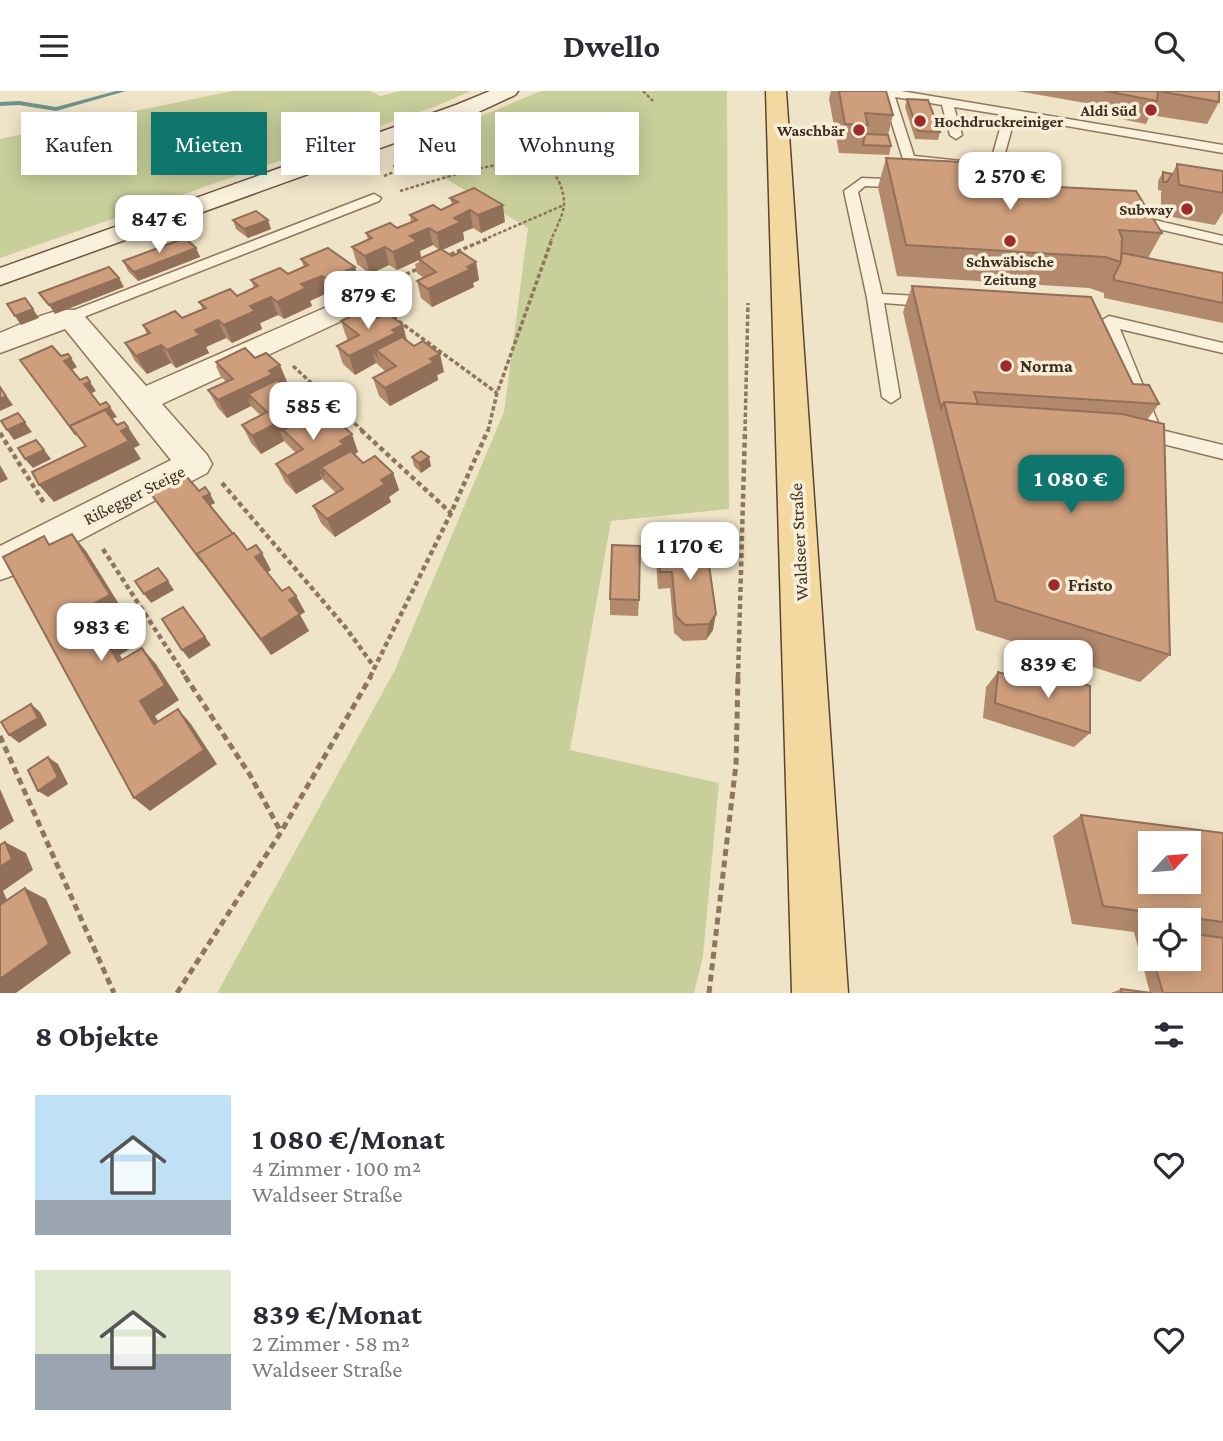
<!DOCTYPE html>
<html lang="de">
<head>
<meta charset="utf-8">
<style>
	:root { --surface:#fff; --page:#f2f2f3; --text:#2b2b33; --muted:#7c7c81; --accent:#0f766e }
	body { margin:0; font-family:"Crimson Pro",serif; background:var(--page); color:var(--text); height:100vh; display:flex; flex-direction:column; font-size:26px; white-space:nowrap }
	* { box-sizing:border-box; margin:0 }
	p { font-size:23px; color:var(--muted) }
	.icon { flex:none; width:38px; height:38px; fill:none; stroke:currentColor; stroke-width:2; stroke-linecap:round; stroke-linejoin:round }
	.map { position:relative; height:902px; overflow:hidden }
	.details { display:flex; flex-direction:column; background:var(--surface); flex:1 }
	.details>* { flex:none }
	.guide { position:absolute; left:21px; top:21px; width:700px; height:63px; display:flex; gap:14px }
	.needle { width:46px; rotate:64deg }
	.fabs { position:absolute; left:1138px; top:740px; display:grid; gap:14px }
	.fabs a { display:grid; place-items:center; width:63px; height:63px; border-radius:0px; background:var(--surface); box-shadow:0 4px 18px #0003; font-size:35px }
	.price { position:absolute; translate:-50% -60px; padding:0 16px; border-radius:14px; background:#fff; color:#222; font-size:23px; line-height:46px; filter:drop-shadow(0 2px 4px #0008) }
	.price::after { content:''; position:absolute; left:50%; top:42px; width:21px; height:16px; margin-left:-10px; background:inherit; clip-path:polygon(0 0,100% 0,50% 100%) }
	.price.on { background:var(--accent); color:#fff }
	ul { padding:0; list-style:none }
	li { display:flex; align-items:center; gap:21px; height:175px; padding:0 35px }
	li span { display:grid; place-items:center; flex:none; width:196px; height:140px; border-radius:0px; color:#555 }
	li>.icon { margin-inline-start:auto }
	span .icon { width:84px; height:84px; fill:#fffc; stroke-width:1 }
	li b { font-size:30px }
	h2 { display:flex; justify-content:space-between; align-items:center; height:84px; padding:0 35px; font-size:30px }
	.tag { padding:0 24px; border-radius:0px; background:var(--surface); box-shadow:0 4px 18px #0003; font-size:24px; line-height:63px }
	.tag.on { background:var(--accent); color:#fff }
	header { display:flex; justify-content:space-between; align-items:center; height:91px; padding:0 35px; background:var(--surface); font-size:32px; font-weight:700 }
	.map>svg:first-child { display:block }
	.green { fill:#c9cf9b }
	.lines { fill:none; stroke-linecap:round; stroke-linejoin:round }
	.stream { fill:#6f938a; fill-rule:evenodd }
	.lane-casing { stroke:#8d765c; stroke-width:3 }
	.street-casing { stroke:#8d765c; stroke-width:3 }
	.secondary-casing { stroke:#6f573f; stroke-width:3 }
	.primary-casing { stroke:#5b4430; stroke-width:3 }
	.path-far3 { stroke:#8d765c; stroke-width:2.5; stroke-dasharray:3.5 2; stroke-linecap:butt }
	.path-far2 { stroke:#8d765c; stroke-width:3.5; stroke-dasharray:4.5 2.5; stroke-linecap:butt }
	.path-far1 { stroke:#8d765c; stroke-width:4.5; stroke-dasharray:5 3.5; stroke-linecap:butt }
	.path { stroke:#8d765c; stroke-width:5; stroke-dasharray:7 4.5; stroke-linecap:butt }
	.lane { fill:#faf1dc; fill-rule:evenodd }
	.street { fill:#faf1dc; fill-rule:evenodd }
	.secondary { fill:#faf1dc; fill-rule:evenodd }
	.primary { fill:#f3d9a0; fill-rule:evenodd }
	.wall { fill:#b2896c; fill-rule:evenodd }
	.shaded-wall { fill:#916f58 }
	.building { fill:#cf9f7d; stroke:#916f58; stroke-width:2; fill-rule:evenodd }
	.poi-dot { fill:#9e2a2b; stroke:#f7eed8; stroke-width:2.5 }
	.labels { text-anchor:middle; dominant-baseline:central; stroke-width:7; stroke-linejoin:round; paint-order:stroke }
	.far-poi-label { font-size:16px; font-weight:bold; fill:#3d2e20; stroke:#f7eed8; text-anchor:end }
	.poi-label { font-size:18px; font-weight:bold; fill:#3d2e20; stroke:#f7eed8; text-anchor:start }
	.street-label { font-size:18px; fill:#3d2e20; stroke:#f7eed8 }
</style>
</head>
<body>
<header><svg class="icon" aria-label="menu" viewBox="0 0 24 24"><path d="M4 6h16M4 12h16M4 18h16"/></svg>Dwello<svg class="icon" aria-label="search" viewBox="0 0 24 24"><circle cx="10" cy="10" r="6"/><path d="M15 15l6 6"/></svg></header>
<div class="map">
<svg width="1223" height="902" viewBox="0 0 1223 902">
	<rect width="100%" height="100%" fill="#f0e4c8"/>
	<g class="green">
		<polygon points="232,0 369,0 381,5 399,0 471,0 434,16 0,167 0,48"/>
		<polygon points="541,0 727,0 729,418 611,430 570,659 719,692 703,865 694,902 217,902 395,579 504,321 528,137 411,67 402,58"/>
	</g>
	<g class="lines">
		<polygon class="stream" points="116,0 126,0 56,20 19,14 0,15 0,11 19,10 56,16"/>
		<defs>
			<g id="lane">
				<path d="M875,0H901L1223,54V62L1015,26L1000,80L909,72L903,68L883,4ZM895,6L942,14L950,44L956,48L962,44L954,16L1004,24L990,73L914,65Z"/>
				<polygon points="862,87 908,89 915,93 908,97 865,95 858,101 882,203 936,206 944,211 936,216 884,212 900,306 891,312 882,306 867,207 844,100"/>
				<polygon points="374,103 381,107 379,110 76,229 64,229 62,226 64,223"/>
				<polygon points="1133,124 1223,145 1223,153 1128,131 1128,125"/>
				<polygon points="1109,225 1223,252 1223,262 1120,238 1161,339 1223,354 1223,368 1147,349 1101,230"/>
			</g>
			<path id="street" d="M368,198L378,201L382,207L378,213L162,313L207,364L212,373L207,382L14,484L0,489V455L171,369L65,238L0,262V242C23,233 56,214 80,220L146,295Z"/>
			<polygon id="secondary" points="490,0 518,0 515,4 472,24 0,194 0,177 456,14"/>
			<polygon id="primary" points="766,0 786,0 848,902 792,902"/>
		</defs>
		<use href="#lane" class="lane-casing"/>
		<use href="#street" class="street-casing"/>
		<use href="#secondary" class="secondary-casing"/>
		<use href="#primary" class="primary-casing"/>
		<g class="path-far3">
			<polyline points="643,0 653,10"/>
			<polyline points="384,85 396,80 394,74"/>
			<path d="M400,100C431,91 513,63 542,73C556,78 565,100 564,114C563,125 555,139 551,149"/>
			<polyline points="483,149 564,114"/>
		</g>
		<g class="path-far2">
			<polyline points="444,166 487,148"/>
			<polyline points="393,189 420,177"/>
			<polyline points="393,226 497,302"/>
			<polyline points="293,275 363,340"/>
			<polyline points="488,340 497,302 552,148"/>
			<polyline points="745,340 748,212"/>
		</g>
		<g class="path-far1">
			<polyline points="361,339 451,422"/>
			<polyline points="0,342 44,412"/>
			<polyline points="222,392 346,537 375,577"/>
			<polyline points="103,458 186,586"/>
			<polyline points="370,586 451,422 488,339"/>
			<polyline points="738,586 745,339"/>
		</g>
		<g class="path">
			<polyline points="185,585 250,684 281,741"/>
			<polyline points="0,645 114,902"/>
			<polyline points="177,902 281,741 371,585"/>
			<polyline points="709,902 736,673 738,585"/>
		</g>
		<use href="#lane" class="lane"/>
		<use href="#street" class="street"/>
		<use href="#secondary" class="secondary"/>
		<use href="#primary" class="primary"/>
	</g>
	<g class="wall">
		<polygon points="831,0 886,0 893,24 888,44 891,55 889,64 839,62 829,8"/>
		<polygon points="1017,0 1219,0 1219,11 1207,33 1150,24 1146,33 1095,23 1097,14"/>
		<polygon points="907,8 940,41 938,49 915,48 905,16"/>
		<polygon points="886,67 965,79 1019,94 1162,142 1148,167 1223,182 1223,232 1104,207 1104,202 1089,197 897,185 878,96"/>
		<polygon points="1177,73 1223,80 1223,121 1215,134 1161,124 1161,102 1162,100 1158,99 1158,90 1163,81 1172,83"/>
		<path d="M450,107L505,131L481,142L473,137L463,141L464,149L442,159L452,165L476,171L479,189L473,192L474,196L432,216L421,207L417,190L424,187L417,182L415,173L419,171V169L397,179L389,174L370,183L357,173L352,156L368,149L366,142L397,137L411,131L410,124L441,119L452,114ZM433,154L439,159L421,167L420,160Z"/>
		<polygon points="233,129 271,138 248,147 236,138"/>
		<polygon points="196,157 200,166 138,190 128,180 123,170"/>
		<polygon points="301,168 355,176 360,194 333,206 327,202 310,210 312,215 284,228 278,224 260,232 262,238 232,252 226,247 206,256 209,262 176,277 171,272 147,283 135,270 125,252 147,243 143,234 182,227 203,219 199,211 237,205 254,197 251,189 288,183 304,176"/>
		<polygon points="912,195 1133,293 1159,313 1147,329 1170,564 1140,591 976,539 903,221"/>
		<polygon points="377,227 403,234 407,249 444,281 437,284 438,289 390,315 379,305 373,287 385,280 376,272 355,284 343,273 337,255 348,250 347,248 341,230"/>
		<polygon points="216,271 288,293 284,294 322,325 317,328 358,361 354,363 363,372 393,382 399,399 389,406 391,411 335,446 321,432 313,415 336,402 322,388 296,403 285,391 276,373 296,362 284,350 261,363 251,352 242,334 261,325 251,315 227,327 218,317 208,299 226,291 220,284 216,275 217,274"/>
		<polygon points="412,366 431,375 421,382 414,375"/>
		<polygon points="199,400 215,412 210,414 233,443 247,459 271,479 267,481 282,500 296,505 305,521 300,524 309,540 271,564 151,403"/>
		<polygon points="657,454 713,539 706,549 683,550 674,542 670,497 658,498 656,471"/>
		<polygon points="610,508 639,509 638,525 610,524"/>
		<polygon points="998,581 1039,593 1049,582 1090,642 1074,656 983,627 986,596"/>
		<path d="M1081,724L1223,742V902H1111L1121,898L1150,902L1134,841L1072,833L1053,745ZM1150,830H1188V868H1150Z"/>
	</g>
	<g class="shaded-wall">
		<polygon points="503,114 505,131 481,142 478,124"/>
		<polygon points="470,119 473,137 463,141 464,149 440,160 437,142 454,127"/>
		<polygon points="268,129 271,138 248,147 244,138"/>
		<polygon points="429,137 433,154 420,160 421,168 397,179 393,161 410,145"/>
		<polygon points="385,156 389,174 370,183 365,165"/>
		<polygon points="196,157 200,166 138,190 134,181"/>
		<polygon points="476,171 479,189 473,192 474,196 432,216 428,198"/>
		<polygon points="355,176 360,194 333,206 327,188"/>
		<polygon points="322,185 327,202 310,210 312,215 284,228 277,211 301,193"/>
		<polygon points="119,187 124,196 55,223 49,214"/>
		<polygon points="271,206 278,224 260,232 262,238 232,252 224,234 250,215"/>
		<polygon points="33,218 39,227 21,234 15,225"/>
		<polygon points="218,229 226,247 206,256 209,262 176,277 167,259 195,239"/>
		<polygon points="403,234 407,252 376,259 381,277 379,268 373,263 376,272 355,284 349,265"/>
		<polygon points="161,254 171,272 147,283 136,265"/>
		<polygon points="440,263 444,281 437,284 438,289 390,315 385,297 430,268"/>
		<polygon points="71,267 77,276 70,280 64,270"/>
		<polygon points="280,274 288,293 279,297 248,303 257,321 252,312 247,306 251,315 227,327 218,309"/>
		<polygon points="90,291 96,300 90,303 84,293"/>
		<polygon points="0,296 13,314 0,320"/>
		<polygon points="315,307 322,325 313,330 283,339 280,341 284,350 261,363 252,345"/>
		<polygon points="110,316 117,326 111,328 104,319"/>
		<polygon points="18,322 32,341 14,349 7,339"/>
		<polygon points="128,336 140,354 134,357 141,368 54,411 39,394 121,340"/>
		<polygon points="352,343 358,361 349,367 321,376 318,379 322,388 296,403 287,385 340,350"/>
		<polygon points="44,359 51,368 33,377 25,368"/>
		<polygon points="429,366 431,375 421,382 419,372"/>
		<polygon points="0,374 8,388 0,392"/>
		<polygon points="393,382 399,399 389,406 391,411 335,446 327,428"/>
		<polygon points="210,403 215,412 209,415 203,406"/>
		<polygon points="72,443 86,460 124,521 121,522 135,538 142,550 120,564 133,587 118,571 86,517"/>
		<polygon points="262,462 271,479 265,483 255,466"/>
		<polygon points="168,490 174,499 151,512 144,503"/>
		<polygon points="296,505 305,521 300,524 309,540 271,564 261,548 289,509"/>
		<polygon points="716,523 713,539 706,549 709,533"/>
		<polygon points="189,524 211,554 189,568 182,559"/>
		<polygon points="142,557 156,573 179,609 155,625 169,648 154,633 140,610"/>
		<polygon points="31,613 40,621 47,634 19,652 9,644"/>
		<polygon points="178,618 191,633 217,673 150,720 134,707"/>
		<polygon points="48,666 58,673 68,693 48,706 38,700"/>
		<polygon points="0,698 14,730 0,739"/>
		<polygon points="5,751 26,762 33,779 3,800 16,829 0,822 0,776"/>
		<polygon points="25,797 46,808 71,862 16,902 0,902 0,888"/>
	</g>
	<g class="building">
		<polygon points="839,0 886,0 893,24 865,22 868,34 845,33"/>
		<polygon points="1105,0 1219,0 1219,11 1158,0 1157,10"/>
		<polygon points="907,8 928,9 940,41 918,40"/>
		<polygon points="865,43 888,44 891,55 863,54"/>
		<polygon points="886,67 962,71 965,79 1014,82 1019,94 1136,100 1162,142 1119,139 1122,147 1121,171 1105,166 906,154"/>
		<polygon points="1177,73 1223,80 1223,102 1179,94"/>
		<polygon points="1163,81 1172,83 1167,91 1163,91"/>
		<polygon points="474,97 503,114 478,124 470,119 454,127 461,131 437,142 429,137 410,145 417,150 393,161 385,156 365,165 352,156 372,147 366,142 390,132 397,137 417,129 410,124 433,114 441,119 458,111 450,107"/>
		<polygon points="256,120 268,129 244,138 233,129"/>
		<polygon points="185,147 196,157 134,181 123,170"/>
		<polygon points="328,157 355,176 327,188 322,185 301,193 306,197 277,211 271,206 250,215 255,220 224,234 218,229 195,239 200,244 167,259 161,254 136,265 125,252 150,242 143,234 175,220 182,227 206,217 199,211 230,198 237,205 258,195 251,189 280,177 288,183 308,174 301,168"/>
		<polygon points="441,158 452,165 461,161 476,171 467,176 471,178 428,198 417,190 436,181 419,168"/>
		<polygon points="1122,162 1223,182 1223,212 1114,189 1114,185 1121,171"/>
		<polygon points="109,176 119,187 49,214 39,202"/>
		<polygon points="912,195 1091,206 1133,293 1149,294 1159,313 974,301 978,313 944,311 941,317"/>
		<polygon points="25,207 33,218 15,225 7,213"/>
		<polygon points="366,218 377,227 387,222 403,234 392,239 396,242 349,265 337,255 359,244 341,230"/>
		<polygon points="402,246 414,255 423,250 440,263 430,268 434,271 385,297 373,287 396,275 376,259"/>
		<polygon points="52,255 61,265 68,263 71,267 64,270 80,289 87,286 90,291 84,293 100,314 106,311 110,316 70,335 76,344 20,269"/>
		<polygon points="245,257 255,267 266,262 280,274 269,280 273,283 218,309 208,299 233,288 216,271"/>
		<polygon points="277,289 289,299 299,293 315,307 304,313 308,316 252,345 242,334 267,321 248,303"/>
		<polygon points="0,296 6,305 0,308"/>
		<polygon points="944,311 1122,323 1164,333 1170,564 996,510"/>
		<polygon points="105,319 117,334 124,331 128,336 121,340 129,350 39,394 32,381 86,355 70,335"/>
		<polygon points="18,322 25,331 7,339 1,330"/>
		<polygon points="313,324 324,334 335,328 352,343 340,350 344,353 287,385 276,373 303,358 283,339"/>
		<polygon points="36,349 44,359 25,368 18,357"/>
		<polygon points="351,360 363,372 375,365 393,382 381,389 385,393 327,428 313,415 343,398 321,376"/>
		<polygon points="421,360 429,366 419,372 412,366"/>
		<polygon points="321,377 324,385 318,379"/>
		<polygon points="186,385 199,400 205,396 210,403 203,406 233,443 197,463 202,471 151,403"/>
		<polygon points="234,442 247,459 256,454 262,462 255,466 282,500 289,496 296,505 289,509 300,523 261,548 197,463"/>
		<polygon points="72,443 110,504 86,517 97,535 121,522 128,534 105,548 118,571 142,557 165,594 140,610 154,633 178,618 204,659 134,707 3,466 44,445 49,454"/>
		<polygon points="706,453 716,523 709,533 685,534 676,525 672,481 660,481 657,454"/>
		<polygon points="612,454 640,455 639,509 610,508"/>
		<polygon points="158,477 168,490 144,503 135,490"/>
		<polygon points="183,516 205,546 182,559 162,528"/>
		<polygon points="998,581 1048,596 1049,582 1090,595 1090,642 995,612"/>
		<polygon points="31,613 38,627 9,644 1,631"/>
		<polygon points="48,666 58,686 38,700 28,679"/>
		<path d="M1081,724L1223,742V831L1103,815ZM1150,752H1188V791H1150Z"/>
		<polygon points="5,751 12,768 0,776 0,754"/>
		<polygon points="25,797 49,853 0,888 0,814"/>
		<polygon points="1144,836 1150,837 1150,855"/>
		<polygon points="1188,842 1223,847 1223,902 1163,902 1153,868 1188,868"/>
		<polygon points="1121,898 1152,902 1122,902"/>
	</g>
	<g class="poi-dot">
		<circle cx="1151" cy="19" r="7"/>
		<circle cx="920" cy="30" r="7"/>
		<circle cx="859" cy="39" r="7"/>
		<circle cx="1187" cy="118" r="7"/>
		<circle cx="1010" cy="150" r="7"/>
		<circle cx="1006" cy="275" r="7"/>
		<circle cx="1054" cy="494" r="7"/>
	</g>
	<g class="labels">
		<g class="far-poi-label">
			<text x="1137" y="19">Aldi Süd</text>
			<text x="934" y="30" text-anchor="start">Hochdruckreiniger</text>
			<text x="845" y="39">Waschbär</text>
			<text x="1173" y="118">Subway</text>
			<text x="1010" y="170" text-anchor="middle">Schwäbische<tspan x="1010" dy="18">Zeitung</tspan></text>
		</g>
		<g class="poi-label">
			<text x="1020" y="275">Norma</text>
			<text x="1068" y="494">Fristo</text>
		</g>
		<g class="street-label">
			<text transform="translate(134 404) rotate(-27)">Rißegger Steige</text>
			<text transform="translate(799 451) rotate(-93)">Waldseer Straße</text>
		</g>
	</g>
</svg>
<div class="fabs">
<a><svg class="needle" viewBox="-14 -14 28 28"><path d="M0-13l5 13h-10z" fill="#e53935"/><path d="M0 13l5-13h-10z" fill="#7c7c81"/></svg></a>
<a><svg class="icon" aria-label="locate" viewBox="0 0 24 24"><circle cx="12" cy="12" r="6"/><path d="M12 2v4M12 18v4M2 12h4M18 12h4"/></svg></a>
</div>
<b class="price" style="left:1010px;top:121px">2 570 €</b>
<b class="price" style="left:159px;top:164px">847 €</b>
<b class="price" style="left:368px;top:240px">879 €</b>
<b class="price" style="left:313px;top:351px">585 €</b>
<b class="price on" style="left:1071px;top:424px">1 080 €</b>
<b class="price" style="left:690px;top:491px">1 170 €</b>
<b class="price" style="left:101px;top:572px">983 €</b>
<b class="price" style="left:1048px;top:609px">839 €</b>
<div class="guide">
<a class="tag">Kaufen</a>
<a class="tag on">Mieten</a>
<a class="tag">Filter</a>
<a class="tag">Neu</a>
<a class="tag">Wohnung</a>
</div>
</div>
<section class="details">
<h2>8 Objekte<svg class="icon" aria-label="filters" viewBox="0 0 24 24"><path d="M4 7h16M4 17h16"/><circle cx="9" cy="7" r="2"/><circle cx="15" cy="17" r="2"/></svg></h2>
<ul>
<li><span style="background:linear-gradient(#bfe0f5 75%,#9aa5b1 0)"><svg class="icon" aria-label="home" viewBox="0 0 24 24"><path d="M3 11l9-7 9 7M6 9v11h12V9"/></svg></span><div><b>1 080 €/Monat</b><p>4 Zimmer · 100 m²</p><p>Waldseer Straße</p></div><svg class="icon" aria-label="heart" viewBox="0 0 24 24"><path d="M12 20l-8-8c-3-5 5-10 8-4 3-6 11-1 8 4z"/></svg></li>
<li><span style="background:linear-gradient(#dfe7d0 60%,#9aa5b1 0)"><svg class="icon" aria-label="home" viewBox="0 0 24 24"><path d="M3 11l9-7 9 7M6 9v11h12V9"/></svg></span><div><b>839 €/Monat</b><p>2 Zimmer · 58 m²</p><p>Waldseer Straße</p></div><svg class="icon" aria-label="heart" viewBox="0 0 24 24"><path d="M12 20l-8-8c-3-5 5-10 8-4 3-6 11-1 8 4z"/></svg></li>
</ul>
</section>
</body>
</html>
